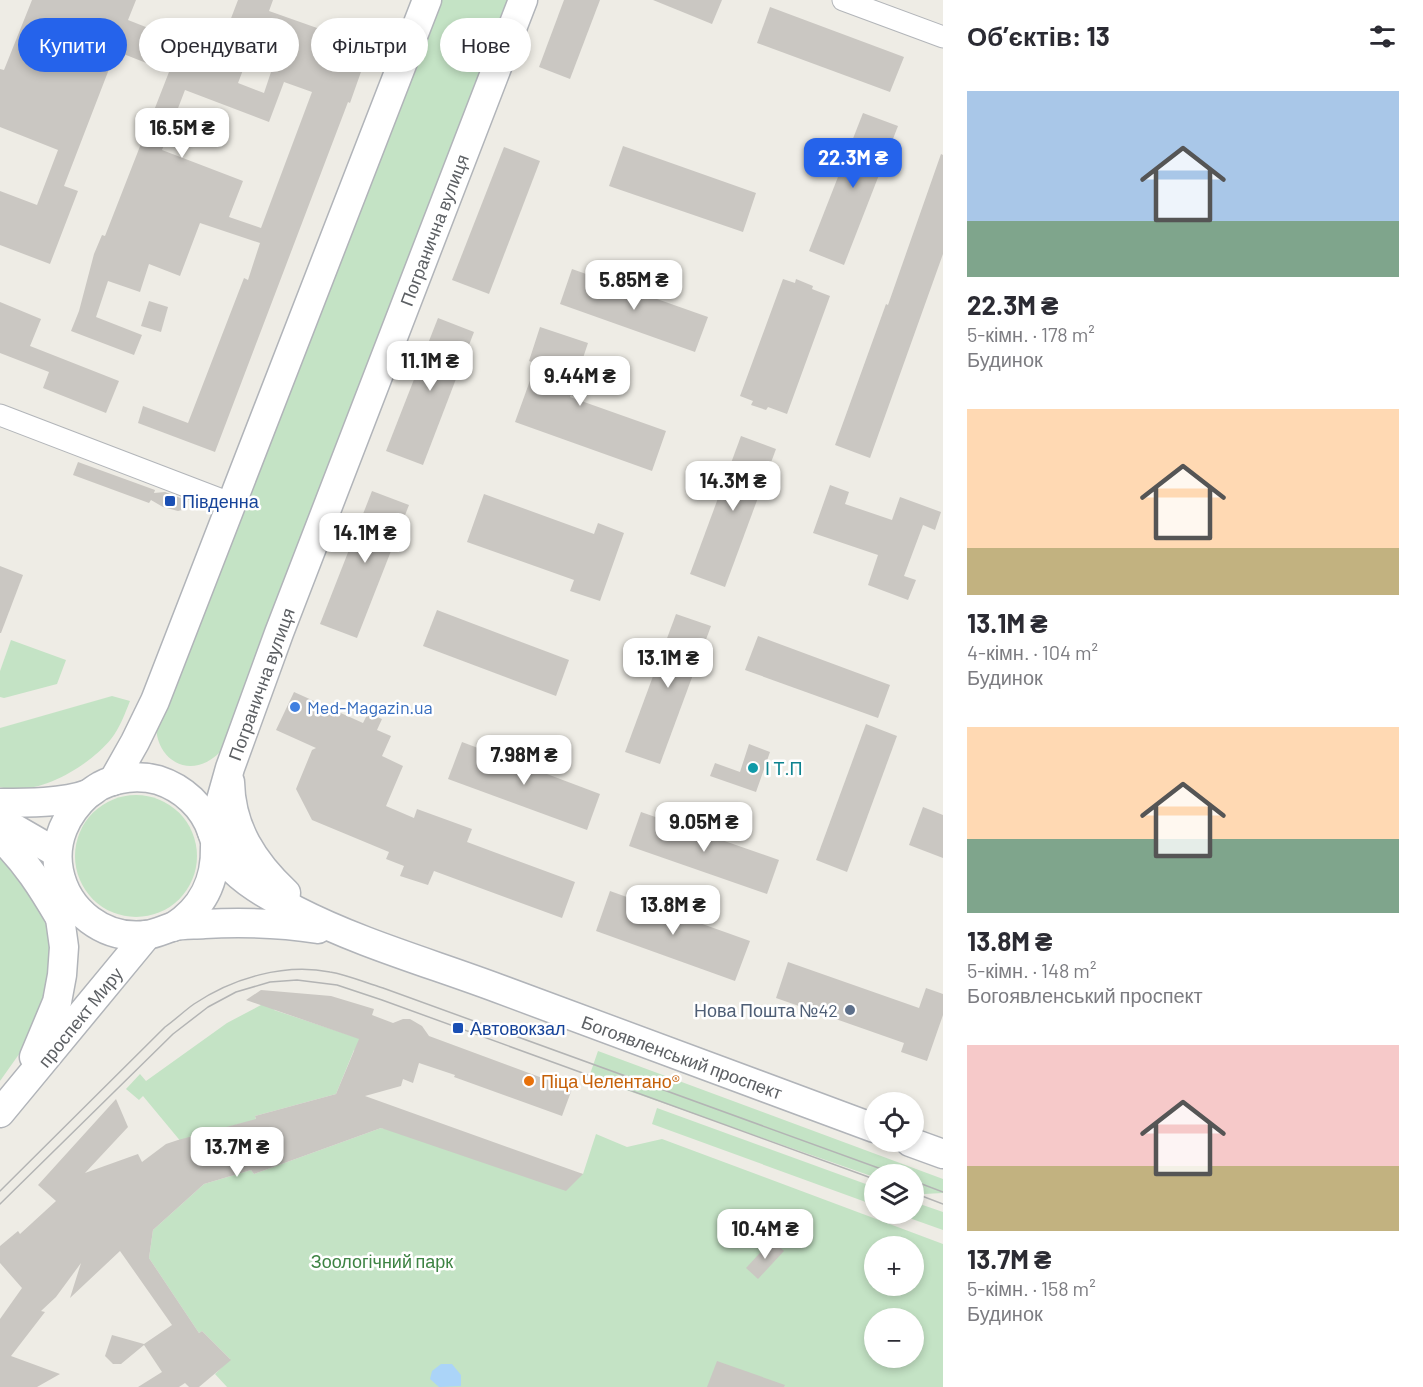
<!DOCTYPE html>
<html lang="uk">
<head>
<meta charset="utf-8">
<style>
	:root { --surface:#fff; --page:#f7f7f7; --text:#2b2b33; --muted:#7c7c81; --accent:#2563eb }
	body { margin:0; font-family:Barlow,sans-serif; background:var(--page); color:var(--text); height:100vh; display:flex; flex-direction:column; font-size:22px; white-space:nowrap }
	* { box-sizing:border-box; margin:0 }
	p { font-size:20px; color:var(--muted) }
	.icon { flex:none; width:33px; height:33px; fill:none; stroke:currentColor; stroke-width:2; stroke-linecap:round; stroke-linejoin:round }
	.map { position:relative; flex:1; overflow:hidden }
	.panel { display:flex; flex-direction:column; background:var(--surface); width:480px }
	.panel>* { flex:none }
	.banner { position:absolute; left:18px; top:18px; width:570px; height:54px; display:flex; gap:12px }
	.controls { position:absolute; left:864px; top:1092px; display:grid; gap:12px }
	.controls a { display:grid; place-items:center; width:60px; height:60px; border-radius:50%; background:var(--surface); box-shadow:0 3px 9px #0003; font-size:30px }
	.price { position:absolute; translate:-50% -51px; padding:0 14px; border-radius:12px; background:#fff; color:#222; font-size:20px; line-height:39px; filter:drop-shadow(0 2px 3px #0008) }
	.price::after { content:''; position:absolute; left:50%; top:36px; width:18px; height:14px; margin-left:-9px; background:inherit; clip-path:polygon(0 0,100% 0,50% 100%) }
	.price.current { background:var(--accent); color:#fff }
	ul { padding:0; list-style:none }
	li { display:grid; align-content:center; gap:12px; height:318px; padding:0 24px }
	li span { display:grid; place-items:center; height:186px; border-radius:0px; color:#555 }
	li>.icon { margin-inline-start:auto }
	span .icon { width:108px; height:108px; fill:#fffc; stroke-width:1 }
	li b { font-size:26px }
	h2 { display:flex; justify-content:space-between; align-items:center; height:72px; padding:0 24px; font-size:26px }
	.pill { padding:0 21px; border-radius:27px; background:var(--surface); box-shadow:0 3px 9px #0003; font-size:21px; line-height:54px }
	.pill.current { background:var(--accent); color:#fff }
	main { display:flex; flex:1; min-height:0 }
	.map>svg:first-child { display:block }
	.green { fill:#c4e3c5; fill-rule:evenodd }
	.water { fill:#abd4f8 }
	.building { fill:#cac7c2; fill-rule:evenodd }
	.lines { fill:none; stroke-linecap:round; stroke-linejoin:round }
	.street-casing { stroke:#b2b5b9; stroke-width:23 }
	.secondary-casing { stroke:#b1b4b9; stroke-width:31 }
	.street { stroke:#fff; stroke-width:21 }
	.secondary { stroke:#fff; stroke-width:28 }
	.tram { stroke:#b3b4b4; stroke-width:1.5 }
	.transit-dot { fill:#1a4fb4; stroke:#fff; stroke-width:2 }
	.shop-dot { fill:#3f7fe0; stroke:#fff; stroke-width:2 }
	.culture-dot { fill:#0f9aa8; stroke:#fff; stroke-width:2 }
	.service-dot { fill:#5c6f8a; stroke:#fff; stroke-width:2 }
	.food-dot { fill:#e8710a; stroke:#fff; stroke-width:2 }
	.labels { text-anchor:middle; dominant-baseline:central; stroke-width:5; stroke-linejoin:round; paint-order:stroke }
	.street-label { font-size:18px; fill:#5d6064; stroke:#fff }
	.transit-label { font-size:18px; fill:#164399; stroke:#fff; text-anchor:start }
	.shop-label { font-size:18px; fill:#366cbe; stroke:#fff; text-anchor:start }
	.culture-label { font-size:18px; fill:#0d838f; stroke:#fff; text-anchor:start }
	.service-label { font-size:18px; fill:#4e5e75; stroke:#fff; text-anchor:end }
	.food-label { font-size:18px; fill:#c56008; stroke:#fff; text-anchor:start }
	.park-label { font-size:18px; fill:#3d8343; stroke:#fff }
</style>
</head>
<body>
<main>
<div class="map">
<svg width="943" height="1387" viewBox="0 0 943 1387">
	<rect width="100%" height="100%" fill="#eeece5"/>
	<g class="green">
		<path d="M439,0H511L221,751C194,780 157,764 156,726Z"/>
		<polygon points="11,640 66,660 57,684 4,698 0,697 0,671"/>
		<path d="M112,696L130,701C125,713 120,728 111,739C89,766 37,798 0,787V728Z"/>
		<circle cx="136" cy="856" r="61"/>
		<polygon points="0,852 36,900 49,933 52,971 34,1033 0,1081"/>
		<polygon points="272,991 274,1010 364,1040 364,1053 354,1050 336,1094 255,1116 258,1126 243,1123 189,1137 187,1149 143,1096 139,1100 126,1089 140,1074 146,1081 227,1023 261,1005"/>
		<polygon points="598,1051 943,1179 943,1193 924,1194 914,1190 914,1174 874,1174 874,1177 589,1077"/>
		<polygon points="657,1108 874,1187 874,1205 652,1124"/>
		<path d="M381,1128L583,1174L596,1134L627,1147L662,1139L943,1244V1387H227L215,1374L230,1359L202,1331L199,1333L149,1258L153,1230L204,1184L251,1170L254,1174ZM874,1246H914V1286H874ZM874,1318H914V1358H874Z"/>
		<polygon points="914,1202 943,1212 943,1230 898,1214 914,1214"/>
	</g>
	<polygon class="water" points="441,1364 452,1364 461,1375 461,1386 439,1387 430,1379 432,1371"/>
	<g class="building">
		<path d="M32,0H136L128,20L217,55L238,0H273L269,11L351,40L355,28L374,35L350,103L348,102L215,452L138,423L143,406L188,423L244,278L248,280L260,243L200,223L180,276L149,264L140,292L108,281L96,317L142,335L134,355L71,331L79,311L94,254L102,235L105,236L169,72L116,51L64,186L78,191L50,264L0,245V191L37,205L58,150L0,127V69L4,70ZM248,57L273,66L264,93L238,83ZM284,82L312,92L261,228L229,217L243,181L162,150L185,90L269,122Z"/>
		<polygon points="564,0 600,0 570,79 539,67"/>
		<polygon points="653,0 722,0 712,24"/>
		<polygon points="770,7 904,57 890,92 757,43"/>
		<polygon points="863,113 898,126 844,265 809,251"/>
		<polygon points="623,146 756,193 743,232 609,186"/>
		<polygon points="504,147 540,161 489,294 452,280"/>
		<polygon points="941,154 943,155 943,254 870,458 835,445 886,304 888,305"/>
		<polygon points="572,269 708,317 695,352 560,304"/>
		<polygon points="783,279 795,283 796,279 813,286 812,289 830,296 787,414 768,407 766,410 751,405 753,401 740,396"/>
		<polygon points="149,301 168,307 161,332 141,326"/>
		<polygon points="0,302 41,319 30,346 119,381 106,413 43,388 49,372 0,353"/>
		<polygon points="438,318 474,332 423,465 386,451"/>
		<polygon points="540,327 588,343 570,397 666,431 652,471 515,422 536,364 529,361"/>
		<polygon points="741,436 776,449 725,587 690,574"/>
		<polygon points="78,462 155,490 154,493 165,492 188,501 182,510 178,511 163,507 151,500 149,503 73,475"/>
		<polygon points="830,485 849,492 845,504 892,520 900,497 941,512 935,530 923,525 904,576 916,580 908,600 868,585 878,555 813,533"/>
		<polygon points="372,491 409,505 357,638 320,624"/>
		<polygon points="484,494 594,534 598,523 624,533 600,601 570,591 574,580 467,542"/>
		<polygon points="0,566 23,575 1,633 0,633"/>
		<polygon points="437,610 569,660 556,696 423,646"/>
		<polygon points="676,614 711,626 660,764 625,752"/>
		<polygon points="758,636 890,685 878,718 745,670"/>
		<polygon points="294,692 363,723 368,713 382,719 377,730 391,736 382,756 403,766 386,806 414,818 417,809 472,829 467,842 575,882 562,918 434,871 428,885 400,876 404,866 386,859 389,852 312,820 296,789 312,750 316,748 276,730"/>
		<polygon points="866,724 897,736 847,872 816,860"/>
		<polygon points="462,742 600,794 587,830 448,779"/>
		<polygon points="749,744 770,752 756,792 710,776 715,763 740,772"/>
		<polygon points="923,807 943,815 943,858 909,845"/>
		<polygon points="641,812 779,860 767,894 629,846"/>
		<polygon points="610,891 750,941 735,981 596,931"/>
		<polygon points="788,962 919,1008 926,988 943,994 943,1015 927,1061 901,1052 904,1043 776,998"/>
		<polygon points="261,990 331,996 374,1009 372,1015 393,1023 403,1019 410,1019 422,1026 429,1036 572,1089 562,1116 454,1077 455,1075 419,1063 413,1083 403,1079 401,1086 365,1096 583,1174 566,1191 381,1128 254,1174 251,1170 204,1184 153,1230 149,1258 199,1333 202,1331 231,1360 199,1387 189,1387 185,1383 179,1387 138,1387 162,1372 144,1345 121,1364 113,1364 105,1356 112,1335 144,1344 172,1325 120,1251 70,1298 81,1263 56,1297 41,1311 45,1312 11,1356 60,1374 37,1387 0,1387 0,1319 22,1288 0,1263 0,1246 18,1231 20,1234 56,1201 38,1185 116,1099 128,1127 85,1173 138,1154 142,1162 166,1144 178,1140 256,1119 255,1116 336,1094 359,1039 246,1000"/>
		<polygon points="772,1240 784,1251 758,1279 746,1268"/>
		<polygon points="717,1361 785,1385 784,1387 707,1387"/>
	</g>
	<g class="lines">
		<defs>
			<g id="street">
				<polyline points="843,0 943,37"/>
				<polyline points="0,415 230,503"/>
			</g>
			<g id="secondary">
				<polyline points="113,781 135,742 155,701 427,0"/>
				<path d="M230,782C231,828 253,862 286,893"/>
				<path d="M88,794C66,814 53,841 59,871C67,911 104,940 146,935C155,934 163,930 172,927C181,924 194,925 204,924C242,922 280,923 318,929"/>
				<path d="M0,803C24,803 65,803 88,794C92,792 96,788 100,786C117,777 139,775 158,780C183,788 204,807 212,832C216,844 219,853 227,863C245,884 271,897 295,910C359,943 430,963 497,988C623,1035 749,1081 874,1128"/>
				<polyline points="0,820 57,853"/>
				<polyline points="212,832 230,768 279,633 523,0"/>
				<path d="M0,837C25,860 43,889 60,918"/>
				<path d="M173,927C203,908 216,881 215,846"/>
				<polyline points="34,1057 57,1002 62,975 64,947 60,918 61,881"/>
				<polyline points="0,1113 147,935"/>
				<polyline points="910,1142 943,1154"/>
			</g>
		</defs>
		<use href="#street" class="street-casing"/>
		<use href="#secondary" class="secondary-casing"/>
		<use href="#street" class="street"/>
		<use href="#secondary" class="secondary"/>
		<g class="tram">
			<polyline points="914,1181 943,1192"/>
			<path d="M0,1191L165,1027C175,1020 184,1011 194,1004C233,978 284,963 330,972C348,975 366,983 383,988L895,1174"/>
			<polyline points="914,1193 943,1204"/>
			<polyline points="0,1204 173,1034 208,1007 236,992 270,982 297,980 337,985 382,1000 874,1179"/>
		</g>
	</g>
	<g class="transit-dot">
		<rect x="164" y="495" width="12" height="12" rx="3"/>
		<rect x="452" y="1022" width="12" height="12" rx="3"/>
	</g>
	<circle class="shop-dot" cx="295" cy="707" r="6"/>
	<circle class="culture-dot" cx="753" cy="768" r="6"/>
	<circle class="service-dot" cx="850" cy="1010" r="6"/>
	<circle class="food-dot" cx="529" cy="1081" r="6"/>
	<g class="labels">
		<g class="street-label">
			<text transform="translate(434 230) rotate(-69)">Погранична вулиця</text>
			<text transform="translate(261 684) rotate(-70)">Погранична вулиця</text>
			<text transform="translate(80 1017) rotate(-51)">проспект Миру</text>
			<text transform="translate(682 1057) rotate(20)">Богоявленський проспект</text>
		</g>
		<g class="transit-label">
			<text x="182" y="501">Південна</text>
			<text x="470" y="1028">Автовокзал</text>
		</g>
		<g class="shop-label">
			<text x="307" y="707">Med-Magazin.ua</text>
		</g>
		<g class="culture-label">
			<text x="765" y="768">І Т.П</text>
		</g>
		<g class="service-label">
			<text x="838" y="1010">Нова Пошта №42</text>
		</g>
		<g class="food-label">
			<text x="541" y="1081">Піца Челентано®</text>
		</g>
		<g class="park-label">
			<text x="382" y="1261">Зоологічний парк</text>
		</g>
	</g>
</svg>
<div class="controls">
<a><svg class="icon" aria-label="locate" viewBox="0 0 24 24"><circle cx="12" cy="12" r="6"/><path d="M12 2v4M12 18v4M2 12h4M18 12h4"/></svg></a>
<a><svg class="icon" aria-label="layers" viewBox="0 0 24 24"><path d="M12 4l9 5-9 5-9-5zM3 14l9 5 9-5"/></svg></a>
<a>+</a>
<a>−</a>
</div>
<b class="price" style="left:182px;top:159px">16.5M ₴</b>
<b class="price current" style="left:853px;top:189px">22.3M ₴</b>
<b class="price" style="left:634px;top:311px">5.85M ₴</b>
<b class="price" style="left:430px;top:392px">11.1M ₴</b>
<b class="price" style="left:580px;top:407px">9.44M ₴</b>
<b class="price" style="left:733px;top:512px">14.3M ₴</b>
<b class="price" style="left:365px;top:564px">14.1M ₴</b>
<b class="price" style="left:668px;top:689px">13.1M ₴</b>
<b class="price" style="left:524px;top:786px">7.98M ₴</b>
<b class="price" style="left:704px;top:853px">9.05M ₴</b>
<b class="price" style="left:673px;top:936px">13.8M ₴</b>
<b class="price" style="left:237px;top:1178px">13.7M ₴</b>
<b class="price" style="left:765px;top:1260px">10.4M ₴</b>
<div class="banner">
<a class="pill current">Купити</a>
<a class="pill">Орендувати</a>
<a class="pill">Фільтри</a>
<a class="pill">Нове</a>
</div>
</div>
<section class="panel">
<h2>Об’єктів: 13<svg class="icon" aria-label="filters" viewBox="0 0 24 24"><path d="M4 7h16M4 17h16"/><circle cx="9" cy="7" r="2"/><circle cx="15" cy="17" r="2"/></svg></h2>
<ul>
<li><span style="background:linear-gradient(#a9c7e8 70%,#7fa58c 0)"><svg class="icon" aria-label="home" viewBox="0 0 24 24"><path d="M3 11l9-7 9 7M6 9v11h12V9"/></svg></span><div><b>22.3M ₴</b><p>5-кімн. · 178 m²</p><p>Будинок</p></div></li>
<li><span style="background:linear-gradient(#ffd9b3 75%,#c2b280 0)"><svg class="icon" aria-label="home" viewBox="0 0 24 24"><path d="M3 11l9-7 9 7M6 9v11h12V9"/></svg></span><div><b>13.1M ₴</b><p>4-кімн. · 104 m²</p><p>Будинок</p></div></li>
<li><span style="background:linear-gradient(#ffd9b3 60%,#7fa58c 0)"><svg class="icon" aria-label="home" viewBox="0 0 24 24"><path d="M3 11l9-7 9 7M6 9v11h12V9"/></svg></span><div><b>13.8M ₴</b><p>5-кімн. · 148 m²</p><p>Богоявленський проспект</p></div></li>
<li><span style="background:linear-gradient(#f6c9c9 65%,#c2b280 0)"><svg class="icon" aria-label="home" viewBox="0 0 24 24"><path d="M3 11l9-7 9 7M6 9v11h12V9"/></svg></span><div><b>13.7M ₴</b><p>5-кімн. · 158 m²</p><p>Будинок</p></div></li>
</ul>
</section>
</main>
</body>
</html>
